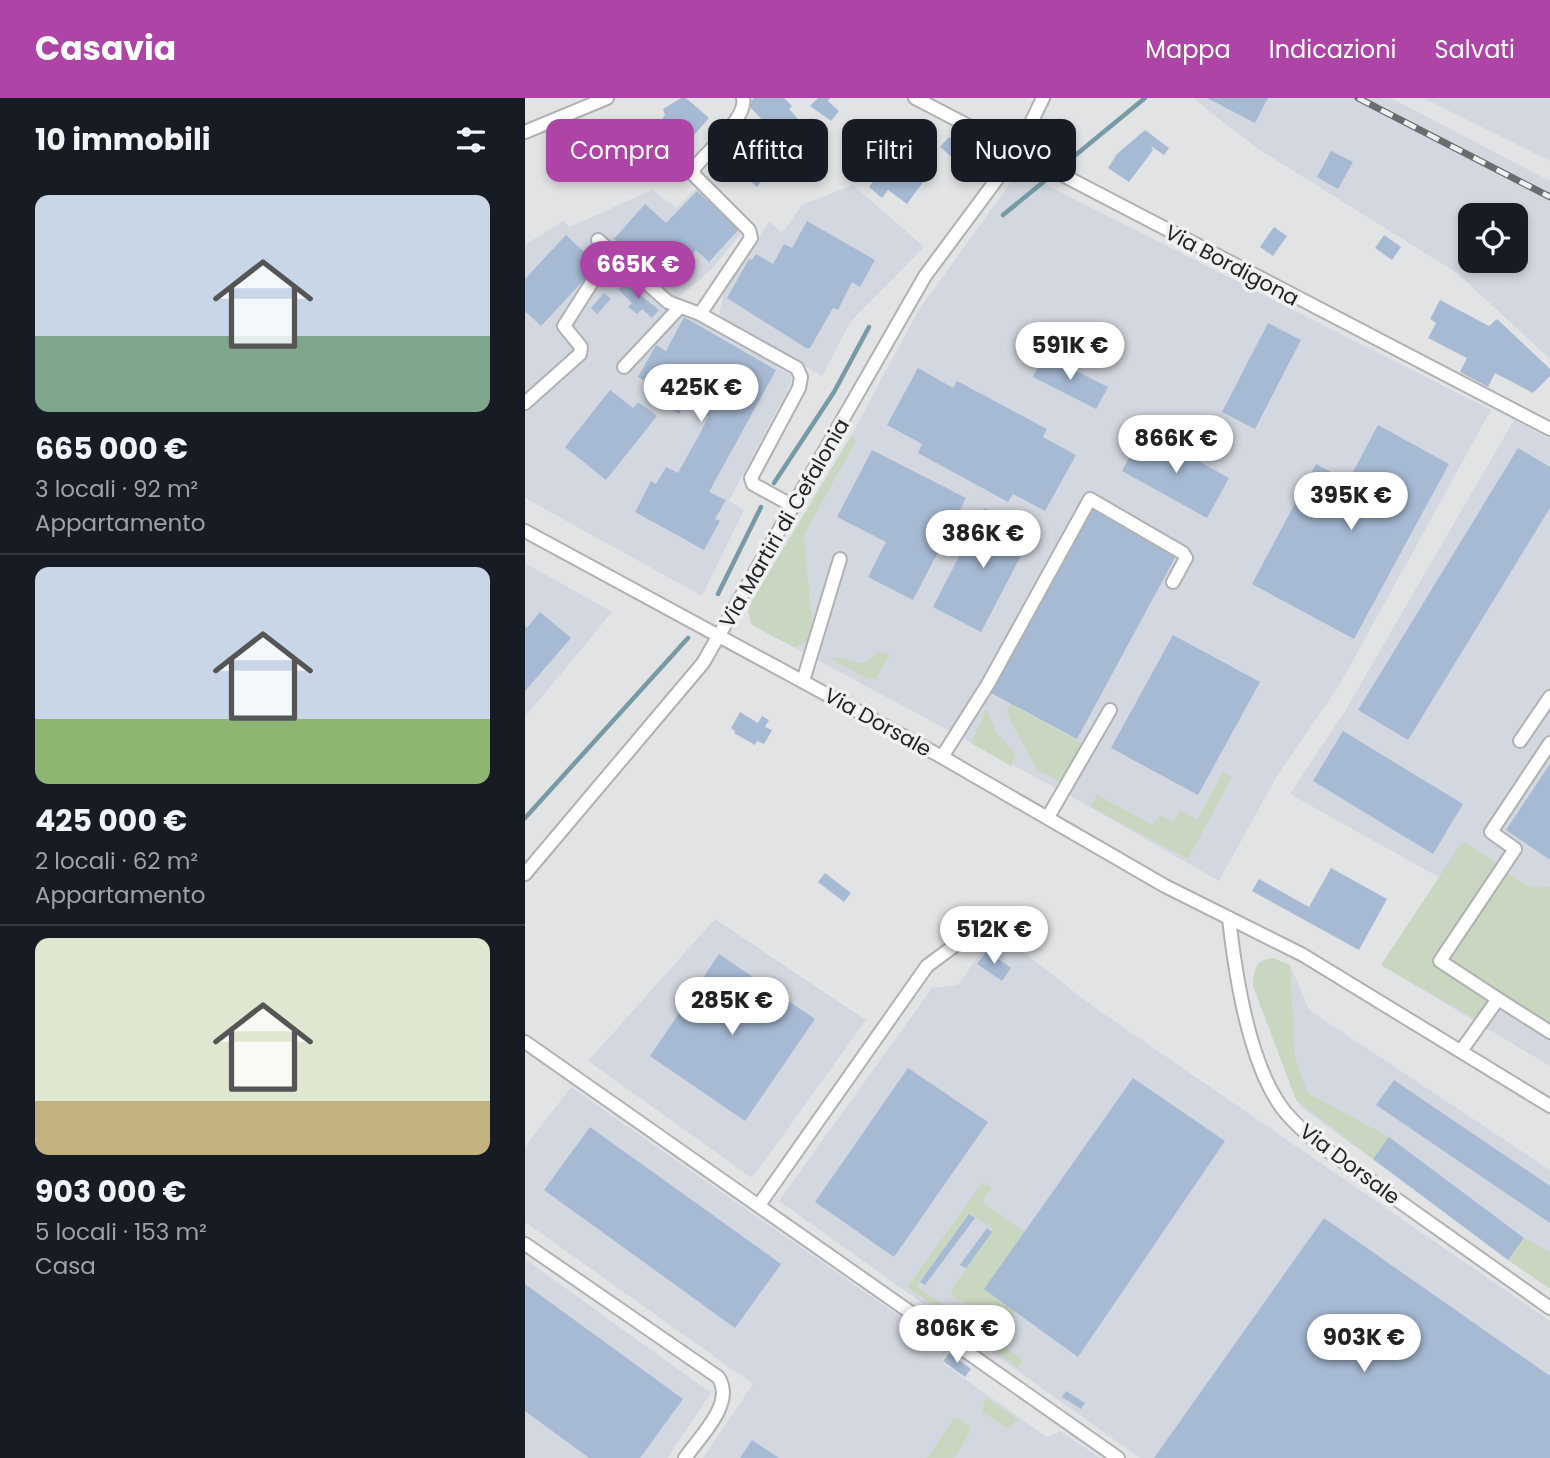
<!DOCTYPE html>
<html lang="it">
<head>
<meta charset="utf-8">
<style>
	:root { --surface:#171b24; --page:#20242c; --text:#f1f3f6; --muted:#9ea1a6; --line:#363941; --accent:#ae44a5 }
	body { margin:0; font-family:Poppins,sans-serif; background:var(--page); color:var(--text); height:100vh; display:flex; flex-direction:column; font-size:26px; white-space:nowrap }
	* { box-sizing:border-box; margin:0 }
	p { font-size:23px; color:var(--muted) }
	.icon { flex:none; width:38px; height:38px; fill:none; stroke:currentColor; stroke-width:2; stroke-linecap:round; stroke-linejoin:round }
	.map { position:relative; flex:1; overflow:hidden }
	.details { display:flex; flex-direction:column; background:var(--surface); width:525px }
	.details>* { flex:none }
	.top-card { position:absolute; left:21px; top:21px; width:665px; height:63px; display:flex; gap:14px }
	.controls { position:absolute; left:933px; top:105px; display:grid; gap:14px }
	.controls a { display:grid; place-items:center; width:70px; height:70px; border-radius:14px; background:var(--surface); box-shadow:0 4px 10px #0003; font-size:35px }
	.price { position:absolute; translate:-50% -60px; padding:0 16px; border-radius:24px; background:#fff; color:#222; font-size:23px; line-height:46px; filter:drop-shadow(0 2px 4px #0008) }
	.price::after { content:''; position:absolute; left:50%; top:42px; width:21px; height:16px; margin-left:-10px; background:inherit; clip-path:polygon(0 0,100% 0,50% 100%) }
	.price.selected { background:var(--accent); color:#fff }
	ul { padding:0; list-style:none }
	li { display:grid; align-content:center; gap:14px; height:371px; padding:0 35px }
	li+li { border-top:2px solid var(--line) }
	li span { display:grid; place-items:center; height:217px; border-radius:14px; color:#555 }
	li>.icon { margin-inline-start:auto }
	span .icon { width:126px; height:126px; fill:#fffc; stroke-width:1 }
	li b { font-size:30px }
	h2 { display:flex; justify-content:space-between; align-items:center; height:84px; padding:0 35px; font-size:30px }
	.chip { padding:0 24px; border-radius:14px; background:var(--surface); box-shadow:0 4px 10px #0003; font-size:24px; line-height:63px }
	.chip.selected { background:var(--accent); color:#fff }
	header { display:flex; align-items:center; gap:42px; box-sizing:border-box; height:98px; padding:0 35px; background:var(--accent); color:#fff }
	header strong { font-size:33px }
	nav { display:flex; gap:38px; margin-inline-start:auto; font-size:24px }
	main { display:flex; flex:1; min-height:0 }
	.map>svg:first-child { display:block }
	.built { fill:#d3d8e0; fill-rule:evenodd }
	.green { fill:#cad7c0 }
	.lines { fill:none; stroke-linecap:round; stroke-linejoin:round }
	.stream { stroke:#779aa6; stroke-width:4.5 }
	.building { fill:#a7bad4 }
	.minor-casing { stroke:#b0b1b2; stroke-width:16 }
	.minor { stroke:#fff; stroke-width:12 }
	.rail-casing { stroke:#6b6c6d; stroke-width:7 }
	.rail { stroke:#eff1f2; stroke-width:4.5; stroke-dasharray:13; stroke-linecap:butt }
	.labels { text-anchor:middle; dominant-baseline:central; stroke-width:7; stroke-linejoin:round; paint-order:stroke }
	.street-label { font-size:21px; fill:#242425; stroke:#eff1f2 }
</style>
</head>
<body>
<header>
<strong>Casavia</strong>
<nav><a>Mappa</a><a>Indicazioni</a><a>Salvati</a></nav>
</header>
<main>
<section class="details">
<h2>10 immobili<svg class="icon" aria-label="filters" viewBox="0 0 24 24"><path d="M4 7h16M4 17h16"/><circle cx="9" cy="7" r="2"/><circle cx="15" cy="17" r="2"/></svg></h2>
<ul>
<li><span style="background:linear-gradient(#c9d6e8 65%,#7fa58c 0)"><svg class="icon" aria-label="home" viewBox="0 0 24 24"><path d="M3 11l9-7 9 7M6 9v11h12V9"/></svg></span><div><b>665 000 €</b><p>3 locali · 92 m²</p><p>Appartamento</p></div></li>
<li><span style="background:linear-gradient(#c9d6e8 70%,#8fb573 0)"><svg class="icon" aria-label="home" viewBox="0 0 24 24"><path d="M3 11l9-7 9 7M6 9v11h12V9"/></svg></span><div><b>425 000 €</b><p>2 locali · 62 m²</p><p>Appartamento</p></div></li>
<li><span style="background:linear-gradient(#dfe7d0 75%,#c2b280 0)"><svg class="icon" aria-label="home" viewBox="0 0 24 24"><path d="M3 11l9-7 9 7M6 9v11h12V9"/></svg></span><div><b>903 000 €</b><p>5 locali · 153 m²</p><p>Casa</p></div></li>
</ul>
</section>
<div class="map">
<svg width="1025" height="1360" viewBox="0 0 1025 1360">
	<rect width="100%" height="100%" fill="#e2e3e5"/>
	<g class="built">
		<path d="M668,0H866L1025,83V261L932,175L730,49ZM945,117H990V163H945Z"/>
		<polygon points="898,0 1025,0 1025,63"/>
		<polygon points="494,73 966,312 815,586 752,678 694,783 542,696 227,527 223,514 227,503 326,338 393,213"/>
		<polygon points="328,87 399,149 326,223 297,278 194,218 199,192 244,124 257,135 277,107"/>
		<polygon points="172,90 218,133 186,172 140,211 159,213 266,277 266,285 204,403 219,412 177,498 0,400 0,311 54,262 0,301 0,147 38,123 45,129 127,92 152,110"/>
		<polygon points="989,322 1025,341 1025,968 856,867 915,780 765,696 820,613"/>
		<polygon points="0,465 87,514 0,619"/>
		<polygon points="190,821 341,922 227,1080 63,963"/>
		<polygon points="471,833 569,909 1025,1223 1025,1360 615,1360 254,1103 407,890 433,887"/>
		<polygon points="748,860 765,867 784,912 1025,1072 1025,1191 776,1009 728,888 731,867 737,862"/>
		<polygon points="46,989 423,1252 416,1263 430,1274 522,1339 535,1333 575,1360 178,1360 228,1286 0,1124 0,1049"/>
		<polygon points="0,1161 186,1295 142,1360 0,1360"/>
	</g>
	<g class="green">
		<polygon points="326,338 331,343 279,437 288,538 283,544 269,549 227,527 223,514 227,503"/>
		<path d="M353,554L365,557L351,581H343L304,560C326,556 332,576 353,554Z"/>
		<polygon points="486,606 558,646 536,684 512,672 481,614"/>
		<polygon points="461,611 472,635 491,657 486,668 446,645"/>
		<polygon points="698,674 707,679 663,761 566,709 572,697 628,727 636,717 649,724 655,713 672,722"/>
		<polygon points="938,743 972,765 907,863 913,871 963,904 952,922 856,867"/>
		<path d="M981,773C995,784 1007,793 1025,788V926L924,861Z"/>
		<path d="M748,860L765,867L770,960L783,995L864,1039L848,1061L771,1002L728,888C728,872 731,863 748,860Z"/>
		<polygon points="458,1084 467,1090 457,1104 501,1135 459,1191 491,1213 471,1243 498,1262 493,1270 455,1242 467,1223 428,1198 426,1192 468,1131 444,1116 392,1188 443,1225 444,1232 382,1189"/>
		<polygon points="999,1140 1025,1154 1025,1191 983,1162"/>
		<polygon points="460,1299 494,1322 482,1330 457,1314"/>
		<polygon points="434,1320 445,1328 444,1336 429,1360 402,1360 428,1321"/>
	</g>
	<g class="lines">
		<g class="stream">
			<polyline points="536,69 620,0"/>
			<polyline points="478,117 522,81"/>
			<polyline points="249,385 309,294 344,229"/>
			<polyline points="193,496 236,409"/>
			<polyline points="0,720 163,540"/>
		</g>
	</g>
	<g class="building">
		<polygon points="156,0 161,0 184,20 160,47 121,67 116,56 127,50 123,42 120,44 117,39 129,30 134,38 139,33 133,27 140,17 138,11"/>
		<polygon points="229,0 259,0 267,8 264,11 275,23 272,26 277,32 266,42 250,26 246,31 223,7"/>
		<polygon points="293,0 305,0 303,3 314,13 306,23 285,8"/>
		<polygon points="682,0 743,0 730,25"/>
		<polygon points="73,28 89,57 68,69 52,39"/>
		<polygon points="620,32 644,50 639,57 626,48 628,52 604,84 583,70 592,56"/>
		<polygon points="434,34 450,49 436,67 415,49 424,39 427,42"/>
		<polygon points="208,35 246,71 232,89 192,53"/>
		<polygon points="806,53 828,64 813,91 792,79"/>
		<polygon points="367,59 398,84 382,106 363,92 357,100 344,89"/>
		<polygon points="172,93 214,131 184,164 171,152 139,187 89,141 120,106 141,125"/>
		<polygon points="282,123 350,162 335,189 327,184 313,212 308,210 285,250 281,250 202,200 224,161 227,162 231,156 248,166 259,146 267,150"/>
		<polygon points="749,129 762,138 748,158 735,149"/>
		<polygon points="41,137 73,167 16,228 0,213 0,181"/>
		<polygon points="859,137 876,149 867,162 850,150"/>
		<polygon points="98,183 134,212 127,220 117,211 112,216 103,209 107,205 94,192"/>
		<polygon points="79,195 86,201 72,216 66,210"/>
		<polygon points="915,202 964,228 972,221 1025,271 1025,278 1008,295 970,275 963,289 935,274 942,260 903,240 911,225 905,221"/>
		<polygon points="159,219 251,272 184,394 201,402 190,421 195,423 179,452 110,414 126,383 131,386 141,369 153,375 184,319 160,306 154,316 140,308 146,298 113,279 131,247 141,253"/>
		<polygon points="743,225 776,242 730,331 697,314"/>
		<polygon points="519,257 583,289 571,311 508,279"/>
		<polygon points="393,270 428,290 432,283 522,331 518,339 551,357 520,413 488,396 483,404 393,355 397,346 362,327"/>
		<polygon points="85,292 108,310 113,304 132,318 81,382 40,349"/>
		<polygon points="853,327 924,366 829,541 727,486 791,366 823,383"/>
		<polygon points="619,333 704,380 682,420 597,373"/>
		<polygon points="993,350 1025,369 1025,410 883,642 833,612"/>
		<polygon points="347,352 441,400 388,502 343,479 361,444 312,419"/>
		<polygon points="459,410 508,435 456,534 408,509"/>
		<polygon points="566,410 652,456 552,641 466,595"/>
		<polygon points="15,514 46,540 0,593 0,528 2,530"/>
		<polygon points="648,537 735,584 673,697 586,650"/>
		<polygon points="215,614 233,625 237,618 244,622 240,629 247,632 239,646 232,643 230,647 209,635 210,633 206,630"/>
		<polygon points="818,633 938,706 908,756 788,683"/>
		<polygon points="1025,666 1025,762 981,732"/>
		<polygon points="806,770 862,801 834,852 727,793 734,781 784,809"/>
		<polygon points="300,775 326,795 319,804 293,784"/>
		<polygon points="462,853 486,870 477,883 452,866"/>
		<polygon points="194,856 290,921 220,1023 125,958"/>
		<polygon points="383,970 463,1024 369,1159 290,1104"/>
		<polygon points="608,980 700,1043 553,1259 459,1191"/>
		<polygon points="869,982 1025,1088 1025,1125 851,1007"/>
		<polygon points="65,1029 256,1166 210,1230 19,1092"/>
		<polygon points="864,1039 999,1140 983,1162 848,1061"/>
		<polygon points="444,1116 450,1120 400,1187 395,1184"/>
		<polygon points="799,1120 1025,1278 1025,1360 629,1360"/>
		<polygon points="462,1130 467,1134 441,1170 435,1167"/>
		<polygon points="0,1186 158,1301 115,1360 64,1360 0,1313"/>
		<polygon points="424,1255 446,1271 440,1279 418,1263"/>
		<polygon points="541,1293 560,1305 556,1311 537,1299"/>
		<polygon points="227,1342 254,1360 215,1360"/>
	</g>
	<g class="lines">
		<defs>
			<g id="minor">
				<polyline points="390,0 1025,331"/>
				<polyline points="0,34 82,0"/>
				<polyline points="73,142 143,204 175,216 272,270 276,279 274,290 226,380 228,386 268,408"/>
				<path d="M175,216L226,140L224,132L168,76L170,69C183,53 223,19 218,0"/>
				<polyline points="99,269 154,210"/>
				<polyline points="0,305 55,256 56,249 39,228 67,184"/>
				<polyline points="0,433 417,659 640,788 778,857 1025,1008"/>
				<polyline points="278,583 315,461"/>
				<polyline points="995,643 1025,599"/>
				<polyline points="417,659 463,586 565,401 658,455 661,460 648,484"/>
				<polyline points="523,719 585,612"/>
				<polyline points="0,776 178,565 400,178 492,54 518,0"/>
				<path d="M704,820C710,874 723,961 755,1007C765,1022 779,1033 792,1045L1025,1210"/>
				<polyline points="973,901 915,863 990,751 966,734 1025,645"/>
				<polyline points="0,944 593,1360"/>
				<polyline points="936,953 973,901 1025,934"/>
				<polyline points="234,1107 402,868 444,837"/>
				<path d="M0,1146L193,1279C211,1305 175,1338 160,1360"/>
			</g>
		</defs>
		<use href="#minor" class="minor-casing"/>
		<use href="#minor" class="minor"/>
		<defs>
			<polyline id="rail" points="833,0 1025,99"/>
		</defs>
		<use href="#rail" class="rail-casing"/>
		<use href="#rail" class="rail"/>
	</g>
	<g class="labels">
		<g class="street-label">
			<text transform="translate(707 167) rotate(28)">Via Bordigona</text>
			<text transform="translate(259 425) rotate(-60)">Via Martiri di Cefalonia</text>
			<text transform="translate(353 624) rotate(29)">Via Dorsale</text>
			<text transform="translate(825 1066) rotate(37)">Via Dorsale</text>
		</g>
	</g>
</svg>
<div class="controls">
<a><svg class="icon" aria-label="locate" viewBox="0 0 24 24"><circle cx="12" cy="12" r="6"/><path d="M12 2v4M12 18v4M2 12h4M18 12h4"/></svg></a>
</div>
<b class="price selected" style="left:113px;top:203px">665K €</b>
<b class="price" style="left:545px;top:284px">591K €</b>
<b class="price" style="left:176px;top:326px">425K €</b>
<b class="price" style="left:651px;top:377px">866K €</b>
<b class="price" style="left:826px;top:434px">395K €</b>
<b class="price" style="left:458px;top:472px">386K €</b>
<b class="price" style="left:469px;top:868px">512K €</b>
<b class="price" style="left:207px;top:939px">285K €</b>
<b class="price" style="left:432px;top:1267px">806K €</b>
<b class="price" style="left:839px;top:1276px">903K €</b>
<div class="top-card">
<a class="chip selected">Compra</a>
<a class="chip">Affitta</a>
<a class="chip">Filtri</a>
<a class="chip">Nuovo</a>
</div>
</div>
</main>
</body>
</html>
